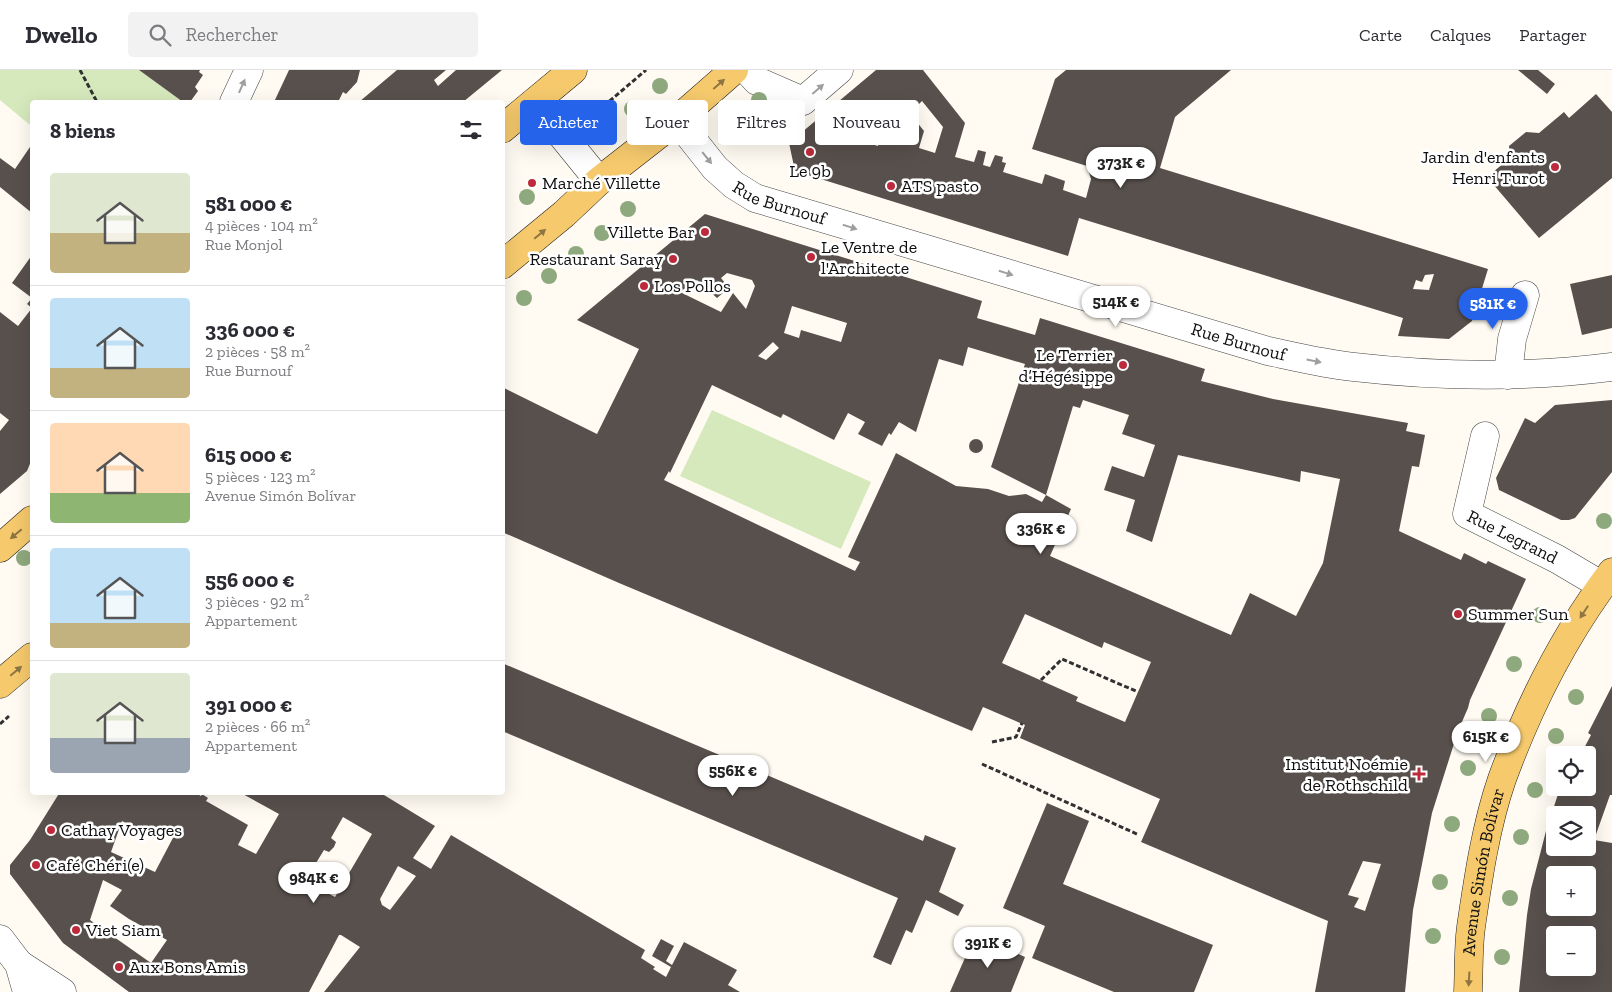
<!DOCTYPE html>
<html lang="fr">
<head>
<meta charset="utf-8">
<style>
	:root { --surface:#fff; --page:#f2f2f3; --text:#2b2b33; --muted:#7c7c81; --line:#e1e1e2; --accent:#2563eb }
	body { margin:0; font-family:"Zilla Slab",serif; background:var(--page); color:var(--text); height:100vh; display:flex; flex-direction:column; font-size:19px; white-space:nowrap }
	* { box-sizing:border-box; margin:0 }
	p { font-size:16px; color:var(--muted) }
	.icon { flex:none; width:28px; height:28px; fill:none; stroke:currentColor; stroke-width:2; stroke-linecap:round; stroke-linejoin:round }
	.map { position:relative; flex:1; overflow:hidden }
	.drawer { position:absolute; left:30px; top:30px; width:475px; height:695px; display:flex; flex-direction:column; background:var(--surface); border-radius:5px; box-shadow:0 5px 20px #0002 }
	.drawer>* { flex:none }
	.hud { position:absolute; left:520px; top:30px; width:475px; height:45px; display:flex; gap:10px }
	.fabs { position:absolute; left:1546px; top:676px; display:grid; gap:10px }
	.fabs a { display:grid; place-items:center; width:50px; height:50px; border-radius:5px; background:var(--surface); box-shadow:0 5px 20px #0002; font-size:25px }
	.price { position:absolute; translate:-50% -42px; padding:0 11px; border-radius:18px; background:#fff; color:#222; font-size:16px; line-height:32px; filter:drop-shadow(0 1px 2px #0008) }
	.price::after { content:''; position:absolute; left:50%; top:30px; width:15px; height:11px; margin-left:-8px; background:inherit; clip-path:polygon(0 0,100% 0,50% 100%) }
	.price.current { background:var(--accent); color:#fff }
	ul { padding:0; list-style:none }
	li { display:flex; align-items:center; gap:15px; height:125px; padding:0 20px }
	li+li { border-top:1px solid var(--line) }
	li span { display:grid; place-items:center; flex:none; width:140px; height:100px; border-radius:5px; color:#555 }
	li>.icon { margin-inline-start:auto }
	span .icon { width:60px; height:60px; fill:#fffc; stroke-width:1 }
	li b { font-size:21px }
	h2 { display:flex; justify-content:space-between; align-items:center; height:60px; padding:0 20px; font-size:21px }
	.tag { padding:0 18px; border-radius:5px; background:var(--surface); box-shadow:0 5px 20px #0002; font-size:18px; line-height:45px }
	.tag.current { background:var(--accent); color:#fff }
	header { display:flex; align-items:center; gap:30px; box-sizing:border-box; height:70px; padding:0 25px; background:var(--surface); border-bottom:1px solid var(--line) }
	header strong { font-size:24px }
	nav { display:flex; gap:28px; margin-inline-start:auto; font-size:18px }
	.search { width:350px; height:45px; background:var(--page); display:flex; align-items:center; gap:12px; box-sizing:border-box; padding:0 18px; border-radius:5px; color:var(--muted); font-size:19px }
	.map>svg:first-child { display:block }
	.green { fill:#d6e9bc }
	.building { fill:#58504c; fill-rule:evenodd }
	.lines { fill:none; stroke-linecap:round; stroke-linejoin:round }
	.minor-casing { stroke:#424242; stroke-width:29 }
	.major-casing { stroke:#202020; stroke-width:29 }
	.path { stroke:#313131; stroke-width:3; stroke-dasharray:5 2.5; stroke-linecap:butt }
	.minor { stroke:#fff; stroke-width:28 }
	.major { stroke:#f5c96c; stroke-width:28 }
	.tree { fill:#8fa97e }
	.oneway { fill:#8e7542 }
	.oneway2 { fill:#9f9f9f }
	.poi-dot { fill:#bd2a3b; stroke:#fff; stroke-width:2 }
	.labels { text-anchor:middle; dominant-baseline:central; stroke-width:5; stroke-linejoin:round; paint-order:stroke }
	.poi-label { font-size:18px; fill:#0f0f0f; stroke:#fff; text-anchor:start }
	.street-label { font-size:18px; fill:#0f0f0f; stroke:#fff }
</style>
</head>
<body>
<header>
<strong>Dwello</strong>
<div class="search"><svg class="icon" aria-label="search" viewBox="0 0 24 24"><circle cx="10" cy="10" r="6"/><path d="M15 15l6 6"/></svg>Rechercher</div>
<nav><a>Carte</a><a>Calques</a><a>Partager</a></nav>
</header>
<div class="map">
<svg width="1612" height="922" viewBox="0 0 1612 922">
	<rect width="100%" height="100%" fill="#fffbf2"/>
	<g class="green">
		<polygon points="0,0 139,0 183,32 32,32 32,52 30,55 0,30"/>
		<polygon points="712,340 871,412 841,479 680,406"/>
	</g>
	<g class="building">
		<polygon points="139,0 200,0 199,2 203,5 195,17 198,21 190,32 183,32"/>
		<polygon points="289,0 360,0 357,12 346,24 343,22 338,32 274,32"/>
		<polygon points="397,0 446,0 434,10 438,16 456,0 502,0 463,32 359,32"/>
		<path d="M876,0H923L965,53L955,87L974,92L978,80L986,82L983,95L990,97L995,85L1003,87L1002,92L1006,93L1003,102L1042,114L1045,104L1065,111L1063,120L1086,128L1091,109L1087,96L1032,79L1055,9L1066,0H1231L1175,47L1160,98L1488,199L1472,251L1449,269L1398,266L1403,248L1079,148L1068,186L795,101L789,73ZM913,30L918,35L922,31L943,57L935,83L919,78L924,61L905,37ZM877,53L882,59L878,76L868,73L871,68L868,61ZM1434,204L1429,220L1413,219L1416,210L1422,212L1425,205Z"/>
		<polygon points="1518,0 1538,0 1555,14 1547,24"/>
		<polygon points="1596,24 1612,42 1612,108 1539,168 1487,107 1510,88 1509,76 1526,62 1539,63 1564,42 1569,48"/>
		<polygon points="32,74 32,143 0,117 0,88 15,99"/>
		<path d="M705,144L982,231L977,248L1035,265L1040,248L1205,299L1201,311L1273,329L1408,353L1406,361L1425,365L1419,397L1412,396L1399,461L1461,490L1464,483L1486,494L1488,491L1526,509L1470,630L1468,638L1458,661L1432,743L1413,840L1405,922H1315L1328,851L1141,772L1160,729L1020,668L1025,655L983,637L972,661L619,513L502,462V317L597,364L639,279L577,250ZM727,203L752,210L755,216L746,239L733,223L721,242L680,222L697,210L717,228L729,218L721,208ZM792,236L847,253L841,272L801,260L799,268L784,263ZM773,272L779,278L766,290L758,286ZM968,277L1025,294L991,397L1046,425L1073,336L1080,338L1083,330L1129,345L1122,364L1155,375L1144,407L1112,396L1104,420L1135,430L1126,461L1152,472L1178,385L1300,412L1301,401L1340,409L1323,493L1296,546L1250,523L1231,565L1050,486L1071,439L1046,425L1042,432L1026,424L1009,426L988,419L956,416L896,383L848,487L860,492L855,501L664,410L669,401L670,403L712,315L781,348L783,344L834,370L848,343L865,352L858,364L882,376L889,363L891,365L899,352L916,362L939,289L963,296ZM1025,544L1102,578L1104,572L1151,592L1125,652L1076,631L1078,627L1002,593ZM1363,791L1381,794L1365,841L1354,837L1359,828L1348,825Z"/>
		<polygon points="32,185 32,238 27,234 32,228 12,213"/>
		<polygon points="1612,205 1612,258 1582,265 1570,214"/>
		<polygon points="32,238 32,389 27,401 0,424 0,361 9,350 0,343 0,242 18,256"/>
		<polygon points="1612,330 1612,402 1575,448 1569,450 1561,450 1499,420 1496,408 1525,348 1535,353 1555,335"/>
		<circle cx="976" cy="376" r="7"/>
		<polygon points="502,593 923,771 925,765 956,778 939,822 964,835 958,846 926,830 912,863 906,860 891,895 873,887 898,828 502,661"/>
		<path d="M1612,616V725H1610L1594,770L1612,773V922H1519L1527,845L1531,819L1546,761L1560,718H1588V685H1571L1574,678L1582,682L1591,665L1588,663ZM1555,745H1588V778H1555ZM1555,805H1588V838H1555ZM1555,865H1588V898H1555Z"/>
		<path d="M60,722H194L201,726L202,724L208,728L206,731L248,755L238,775L256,784L279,744L239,722H379L435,756L413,788L431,799L451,765L645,880L641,888L655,897L653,899L666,907L671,897L652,886L661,869L674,876L666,891L672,895L684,872L737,900L728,915L740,922H324L360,877L341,865H339L309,922H129L63,873L10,804V795L30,770ZM343,747L372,764L335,827L305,811L324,780L329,782L334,777L336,772L331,768ZM122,751L157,769L175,764L155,802L111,782ZM398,796L416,806L390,840L382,835L380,829ZM103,810L122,820L110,836L129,849L167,870L151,893L90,850Z"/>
		<polygon points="1047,733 1089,751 1063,814 1213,875 1194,922 1114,922 1032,888 1045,856 1003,838"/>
		<polygon points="975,865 1025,887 1011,922 950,922"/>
	</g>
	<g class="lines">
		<defs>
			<g id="minor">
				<polyline points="747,0 757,11 803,31 839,0"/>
				<polyline points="234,32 249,0"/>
				<polyline points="535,32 599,111"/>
				<path id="s1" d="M677,50L715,98L734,115L755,128L1268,281C1296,287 1325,294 1354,297C1441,307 1525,308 1612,297"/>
				<polyline points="1508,305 1512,269 1525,225"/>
				<path id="s2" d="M1485,366L1467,444L1557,489L1601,515"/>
				<polyline points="0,869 19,894 27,922"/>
				<polyline points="19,894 62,922"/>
			</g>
			<g id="major">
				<polyline points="502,59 573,0"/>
				<polyline points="502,195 564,144 599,111 677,50 734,0"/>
				<polyline points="0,478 32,450"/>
				<polyline points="0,614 32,587"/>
				<path id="s3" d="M1468,922C1469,901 1468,879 1471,857C1478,809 1486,755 1502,709C1529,635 1565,564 1612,502"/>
			</g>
		</defs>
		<use href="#minor" class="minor-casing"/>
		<use href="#major" class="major-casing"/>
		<g class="path">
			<polyline points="80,0 97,32"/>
			<polyline points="598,41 646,0"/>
			<polyline points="1041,610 1062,589 1138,622"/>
			<polyline points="0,654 9,646"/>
			<polyline points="992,672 1016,667 1022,653"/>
			<polyline points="982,694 1139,765"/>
		</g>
		<use href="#minor" class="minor"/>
		<use href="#major" class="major"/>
	</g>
	<g class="tree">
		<circle cx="660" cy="16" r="8"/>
		<circle cx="759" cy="30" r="8"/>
		<circle cx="632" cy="39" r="8"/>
		<circle cx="527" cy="127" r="8"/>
		<circle cx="628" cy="139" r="8"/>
		<circle cx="602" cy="163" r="8"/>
		<circle cx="576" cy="184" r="8"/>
		<circle cx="549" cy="206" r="8"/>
		<circle cx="524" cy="228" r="8"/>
		<circle cx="1604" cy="451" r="8"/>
		<circle cx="24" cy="488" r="8"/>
		<circle cx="1540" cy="545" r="8"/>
		<circle cx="1514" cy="594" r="8"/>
		<circle cx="1576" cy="627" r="8"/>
		<circle cx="1489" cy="646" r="8"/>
		<circle cx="1556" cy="666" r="8"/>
		<circle cx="1468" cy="698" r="8"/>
		<circle cx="1535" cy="720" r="8"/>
		<circle cx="1452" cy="754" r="8"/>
		<circle cx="1521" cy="767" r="8"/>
		<circle cx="1440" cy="812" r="8"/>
		<circle cx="1510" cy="828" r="8"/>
		<circle cx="1433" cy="866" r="8"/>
		<circle cx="1502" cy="887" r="8"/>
	</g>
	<defs><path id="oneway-solid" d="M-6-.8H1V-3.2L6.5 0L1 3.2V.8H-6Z" transform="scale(1.25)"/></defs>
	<g class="oneway">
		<use href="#oneway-solid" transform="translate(719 14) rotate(-41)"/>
		<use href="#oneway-solid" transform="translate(540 164) rotate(-40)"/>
		<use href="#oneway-solid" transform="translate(16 464) rotate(140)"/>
		<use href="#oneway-solid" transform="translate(1584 542) rotate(123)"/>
		<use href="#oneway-solid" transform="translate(16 601) rotate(-40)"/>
		<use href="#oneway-solid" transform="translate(1469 909) rotate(93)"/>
	</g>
	<g class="oneway2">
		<use href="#oneway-solid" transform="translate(242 16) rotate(-66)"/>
		<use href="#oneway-solid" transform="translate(818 19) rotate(-41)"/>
		<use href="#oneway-solid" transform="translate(707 88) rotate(51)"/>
		<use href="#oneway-solid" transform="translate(850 157) rotate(17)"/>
		<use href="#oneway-solid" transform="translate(1006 203) rotate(17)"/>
		<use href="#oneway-solid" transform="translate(1314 291) rotate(11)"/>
	</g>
	<g class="poi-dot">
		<circle cx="810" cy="82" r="5"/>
		<circle cx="1555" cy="97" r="5"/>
		<circle cx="532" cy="113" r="5"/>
		<circle cx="891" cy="116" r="5"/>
		<circle cx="705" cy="162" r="5"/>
		<circle cx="811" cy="187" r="5"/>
		<circle cx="673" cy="189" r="5"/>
		<circle cx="644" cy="216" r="5"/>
		<circle cx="1123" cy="295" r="5"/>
		<circle cx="1458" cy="544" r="5"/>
		<path d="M1416.5 696.5h5v5h5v5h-5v5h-5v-5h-5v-5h5z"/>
		<circle cx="51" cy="760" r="5"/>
		<circle cx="36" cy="795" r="5"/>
		<circle cx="76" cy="860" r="5"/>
		<circle cx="119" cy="897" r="5"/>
	</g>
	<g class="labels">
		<g class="poi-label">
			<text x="1545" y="87" text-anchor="end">Jardin d'enfants<tspan x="1545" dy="21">Henri Turot</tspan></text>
			<text x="810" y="101" text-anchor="middle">Le 9b</text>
			<text x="542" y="113">Marché Villette</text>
			<text x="901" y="116">ATS pasto</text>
			<text x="695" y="162" text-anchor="end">Villette Bar</text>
			<text x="821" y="177">Le Ventre de<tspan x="821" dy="21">l'Architecte</tspan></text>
			<text x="663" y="189" text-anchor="end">Restaurant Saray</text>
			<text x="654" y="216">Los Pollos</text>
			<text x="1113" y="285" text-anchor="end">Le Terrier<tspan x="1113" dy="21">d’Hégésippe</tspan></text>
			<text x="1468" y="544">Summer Sun</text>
			<text x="1408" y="694" text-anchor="end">Institut Noémie<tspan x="1408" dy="21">de Rothschild</tspan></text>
			<text x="61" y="760">Cathay Voyages</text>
			<text x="46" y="795">Café Chéri(e)</text>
			<text x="86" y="860">Viet Siam</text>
			<text x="129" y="897">Aux Bons Amis</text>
		</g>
		<g class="street-label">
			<text stroke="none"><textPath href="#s1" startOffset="136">Rue Burnouf</textPath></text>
			<text stroke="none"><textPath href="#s1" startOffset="616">Rue Burnouf</textPath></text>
			<text stroke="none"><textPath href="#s2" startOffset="131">Rue Legrand</textPath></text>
			<text stroke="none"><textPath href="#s3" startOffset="121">Avenue Simón Bolívar</textPath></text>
		</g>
	</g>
</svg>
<div class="fabs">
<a><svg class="icon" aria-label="locate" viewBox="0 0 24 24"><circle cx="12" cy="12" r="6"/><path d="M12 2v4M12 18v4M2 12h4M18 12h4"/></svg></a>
<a><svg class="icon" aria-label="layers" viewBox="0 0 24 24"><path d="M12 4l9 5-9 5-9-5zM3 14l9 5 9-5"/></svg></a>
<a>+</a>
<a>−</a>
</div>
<b class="price" style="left:1121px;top:119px">373K €</b>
<b class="price" style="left:1116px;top:258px">514K €</b>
<b class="price current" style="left:1493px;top:260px">581K €</b>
<b class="price" style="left:1041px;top:485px">336K €</b>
<b class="price" style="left:1486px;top:693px">615K €</b>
<b class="price" style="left:733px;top:727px">556K €</b>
<b class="price" style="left:314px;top:834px">984K €</b>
<b class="price" style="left:988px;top:899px">391K €</b>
<div class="hud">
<a class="tag current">Acheter</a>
<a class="tag">Louer</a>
<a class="tag">Filtres</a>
<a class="tag">Nouveau</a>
</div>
<section class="drawer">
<h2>8 biens<svg class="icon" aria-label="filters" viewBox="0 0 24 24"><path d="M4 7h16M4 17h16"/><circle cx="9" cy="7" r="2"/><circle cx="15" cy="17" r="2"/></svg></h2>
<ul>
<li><span style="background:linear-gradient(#dfe7d0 60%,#c2b280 0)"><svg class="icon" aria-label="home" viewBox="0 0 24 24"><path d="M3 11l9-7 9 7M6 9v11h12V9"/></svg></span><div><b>581 000 €</b><p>4 pièces · 104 m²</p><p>Rue Monjol</p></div></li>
<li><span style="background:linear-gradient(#bfe0f5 70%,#c2b280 0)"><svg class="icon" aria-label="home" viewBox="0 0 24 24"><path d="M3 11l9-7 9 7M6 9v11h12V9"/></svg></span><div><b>336 000 €</b><p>2 pièces · 58 m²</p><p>Rue Burnouf</p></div></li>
<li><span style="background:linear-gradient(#ffd9b3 70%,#8fb573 0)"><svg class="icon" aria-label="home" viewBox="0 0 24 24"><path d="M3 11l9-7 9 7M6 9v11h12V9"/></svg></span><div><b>615 000 €</b><p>5 pièces · 123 m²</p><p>Avenue Simón Bolívar</p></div></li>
<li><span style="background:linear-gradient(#bfe0f5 75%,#c2b280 0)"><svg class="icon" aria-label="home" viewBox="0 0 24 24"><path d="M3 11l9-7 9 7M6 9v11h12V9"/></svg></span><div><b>556 000 €</b><p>3 pièces · 92 m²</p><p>Appartement</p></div></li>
<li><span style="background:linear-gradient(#dfe7d0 65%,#9aa5b1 0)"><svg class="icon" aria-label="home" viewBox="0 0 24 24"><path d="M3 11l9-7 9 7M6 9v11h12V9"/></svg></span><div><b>391 000 €</b><p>2 pièces · 66 m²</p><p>Appartement</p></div></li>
</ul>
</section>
</div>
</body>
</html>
